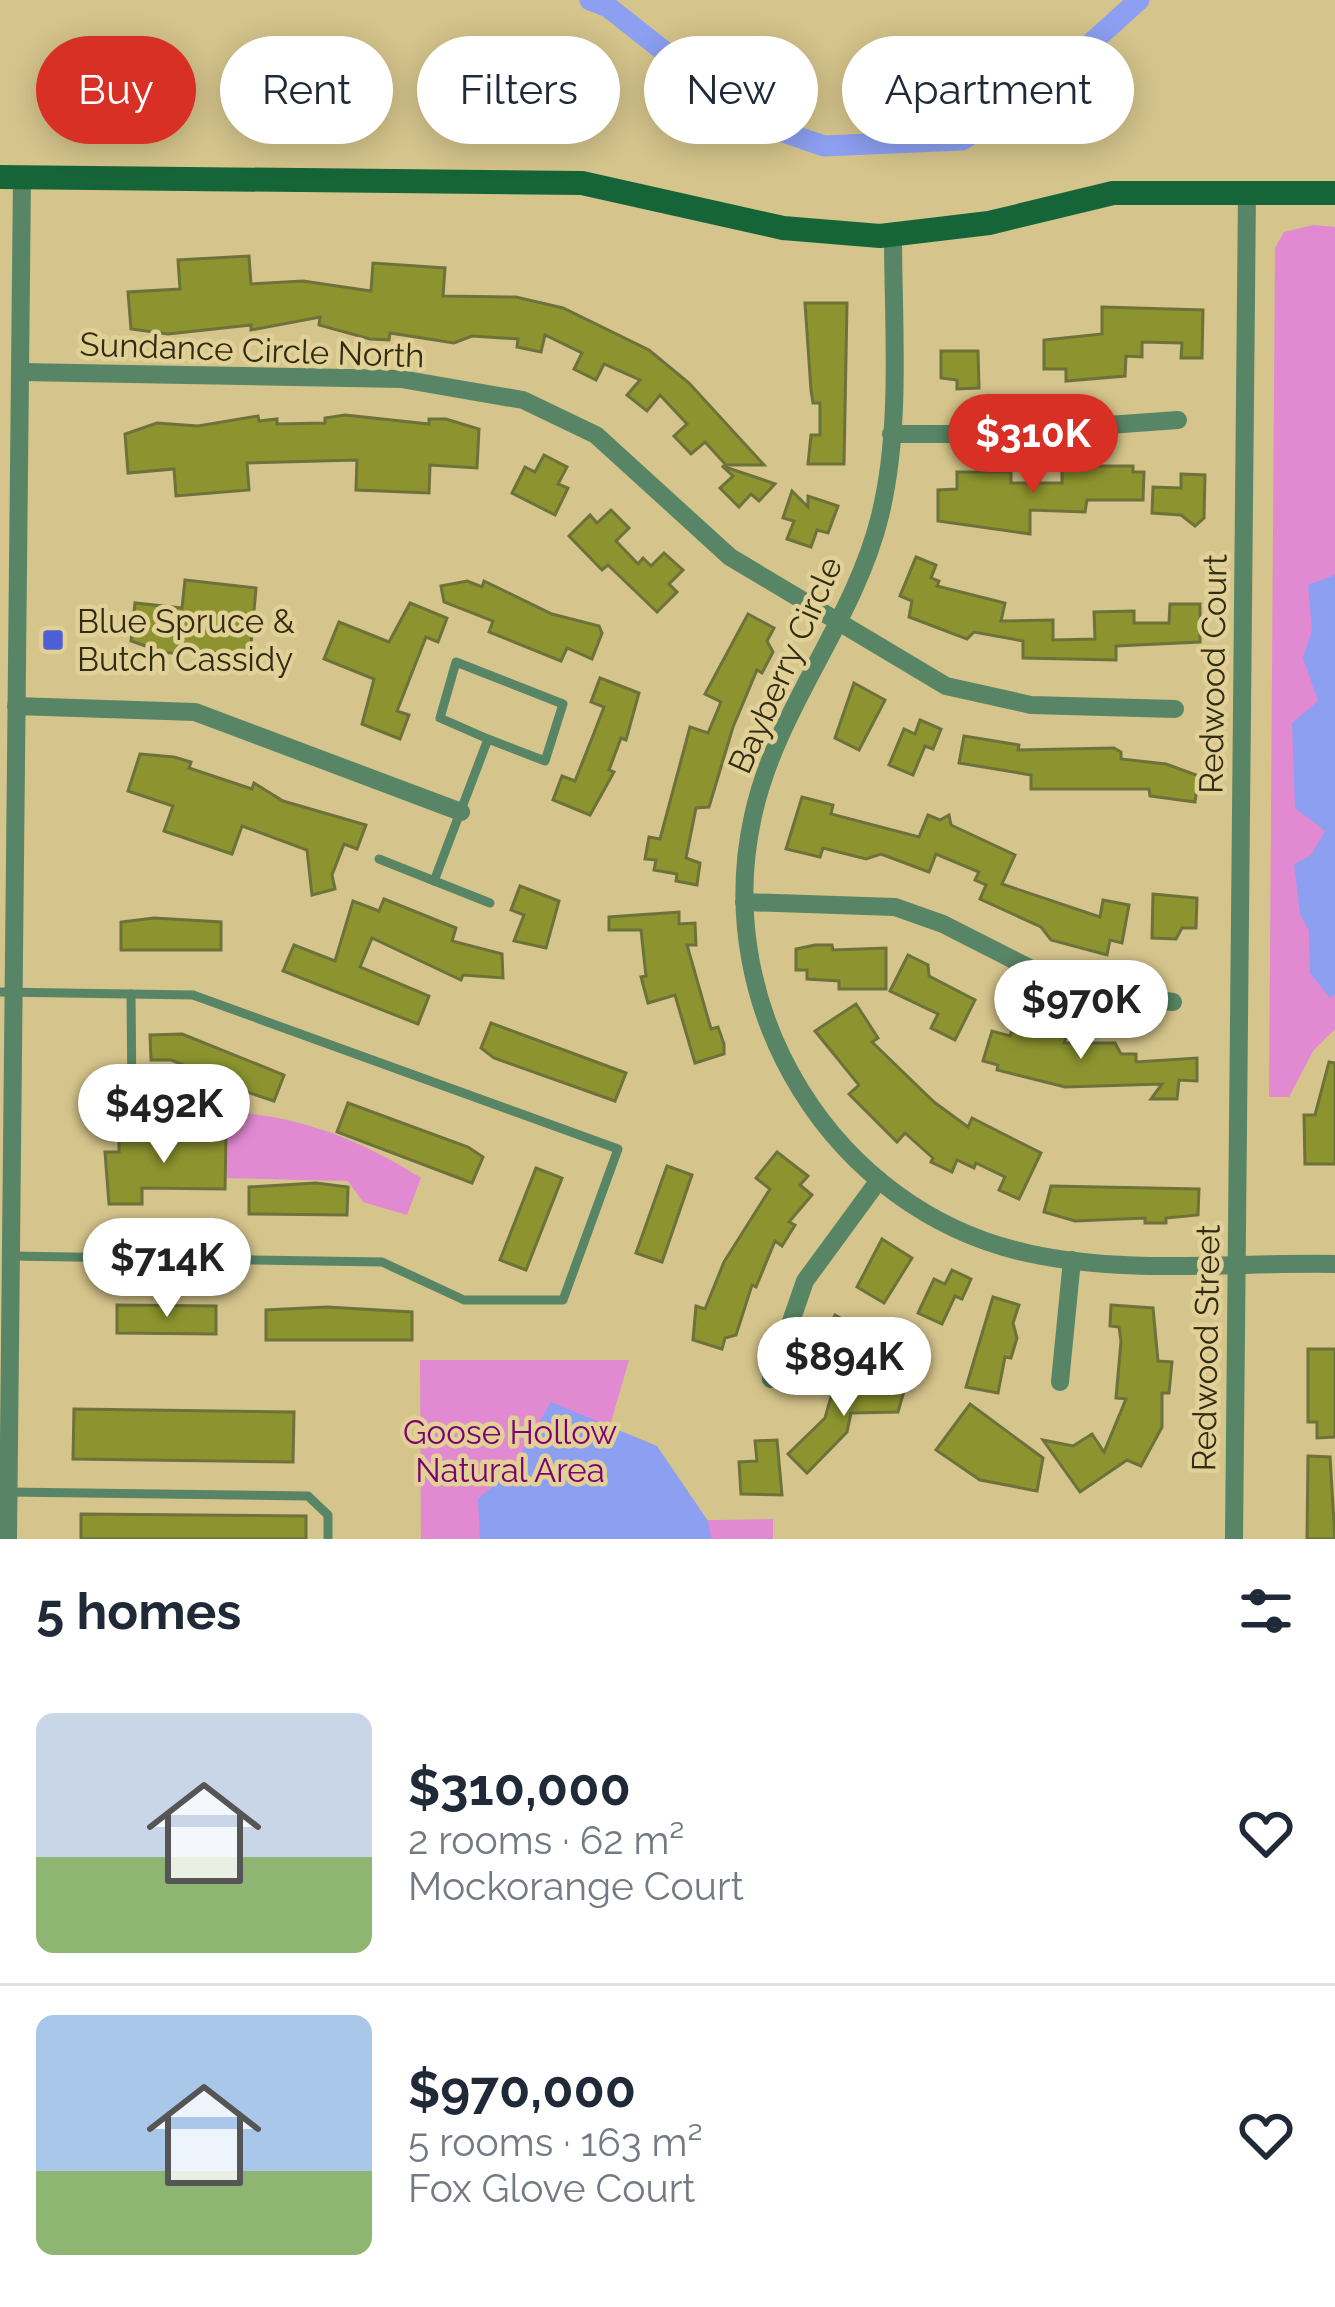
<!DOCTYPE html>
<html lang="en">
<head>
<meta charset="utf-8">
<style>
	:root { --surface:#fff; --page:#f6f6f7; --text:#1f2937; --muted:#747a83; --line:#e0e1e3; --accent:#d93025 }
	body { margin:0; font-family:Raleway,sans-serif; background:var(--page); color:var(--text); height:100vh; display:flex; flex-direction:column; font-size:45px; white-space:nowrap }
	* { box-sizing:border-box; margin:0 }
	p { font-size:39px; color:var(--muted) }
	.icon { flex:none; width:66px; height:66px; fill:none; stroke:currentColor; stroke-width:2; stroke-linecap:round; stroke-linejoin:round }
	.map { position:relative; height:1539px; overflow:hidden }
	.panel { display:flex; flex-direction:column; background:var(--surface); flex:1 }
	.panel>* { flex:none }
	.top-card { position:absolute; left:36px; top:36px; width:1263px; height:108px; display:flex; gap:24px }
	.price { position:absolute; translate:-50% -102px; padding:0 27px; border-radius:42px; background:#fff; color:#222; font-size:39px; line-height:78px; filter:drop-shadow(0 3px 6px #0008) }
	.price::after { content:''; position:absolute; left:50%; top:72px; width:36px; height:27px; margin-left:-18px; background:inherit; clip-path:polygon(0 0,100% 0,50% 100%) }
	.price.active { background:var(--accent); color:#fff }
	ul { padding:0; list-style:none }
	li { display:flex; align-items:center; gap:36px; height:300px; padding:0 36px }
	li+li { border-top:3px solid var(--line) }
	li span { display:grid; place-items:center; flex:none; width:336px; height:240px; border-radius:18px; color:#555 }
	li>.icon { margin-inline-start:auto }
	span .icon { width:144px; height:144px; fill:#fffc; stroke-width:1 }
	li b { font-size:51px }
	h2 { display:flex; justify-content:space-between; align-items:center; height:144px; padding:0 36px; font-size:51px }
	.pill { padding:0 42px; border-radius:54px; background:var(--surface); box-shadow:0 6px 30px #0003; font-size:42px; line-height:108px }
	.pill.active { background:var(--accent); color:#fff }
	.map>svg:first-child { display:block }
	.green { fill:#e18ad2 }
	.water { fill:#8c9ff1 }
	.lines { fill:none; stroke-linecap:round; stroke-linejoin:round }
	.canal { stroke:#8c9ff1; stroke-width:21 }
	.building { fill:#8d942f; stroke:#6d723b; stroke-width:3 }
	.lane { stroke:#588565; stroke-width:9 }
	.street { stroke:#588565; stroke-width:18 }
	.secondary { stroke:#166538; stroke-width:24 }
	.poi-dot { fill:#4f5ed3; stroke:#e2d197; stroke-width:4.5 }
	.labels { text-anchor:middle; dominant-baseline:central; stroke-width:9; stroke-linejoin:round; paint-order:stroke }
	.street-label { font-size:33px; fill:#332c14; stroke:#e2d197 }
	.poi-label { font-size:33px; fill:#332c14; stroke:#e2d197; text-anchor:start }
	.park-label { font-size:33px; fill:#7c0071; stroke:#e2d197 }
</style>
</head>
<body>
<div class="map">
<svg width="1335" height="1539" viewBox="0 0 1335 1539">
	<rect width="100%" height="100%" fill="#d5c48b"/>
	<g class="green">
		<polygon points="1313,225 1335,227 1335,1029 1313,1051 1289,1097 1269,1097 1275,248 1284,232"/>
		<path d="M228,1112C298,1115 362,1140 421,1178L407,1215L363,1202L348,1181L227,1178Z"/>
		<polygon points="420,1360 629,1360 582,1522 773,1519 773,1539 421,1539"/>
	</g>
	<g class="water">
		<polygon points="1335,575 1335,994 1330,998 1310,973 1309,931 1300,914 1294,864 1311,855 1325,831 1295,808 1292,723 1318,701 1303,658 1312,630 1308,585"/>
		<polygon points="551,1402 657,1446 708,1521 711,1539 480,1539 478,1499 512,1469"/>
	</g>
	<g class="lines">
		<polyline class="canal" points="590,0 608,7 754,122 824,146 962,140 1030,98 1139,0"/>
	</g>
	<g class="building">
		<polygon points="270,54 309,58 307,80 292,79 289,111 266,109"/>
		<polygon points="249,256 251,284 303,281 371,291 373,263 445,268 443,296 516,297 563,308 649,350 689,383 764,465 726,465 705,442 691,454 674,436 687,424 660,395 647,411 627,395 640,380 604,364 596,380 574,369 582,353 545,335 541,352 517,347 518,339 472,336 454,343 390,333 389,340 370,339 319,325 320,317 251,330 251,325 168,334 131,329 128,292 180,289 178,260"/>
		<polygon points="805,303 847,303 844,464 808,464 811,435 820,435 820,403 813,403 811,390"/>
		<polygon points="1102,307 1203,310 1202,358 1181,358 1182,343 1142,342 1142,357 1126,356 1125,376 1066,381 1066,369 1044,369 1044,340 1102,334"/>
		<polygon points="941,351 978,351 979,388 957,389 957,380 941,378"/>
		<polygon points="345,415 429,424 429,419 446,419 479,429 477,468 430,465 429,493 356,490 357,460 247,463 249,490 176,496 174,469 128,473 125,434 157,423 198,426 258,416 259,421 277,419 277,424 325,423 325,418"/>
		<polygon points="544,455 567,467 558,484 568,488 555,515 512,493 525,467 535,472"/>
		<polygon points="722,466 761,479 775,484 759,501 751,494 739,507 720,488 733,476"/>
		<polygon points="1098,466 1133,466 1133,472 1144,472 1143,500 1087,500 1085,512 1030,510 1030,534 938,521 938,490 957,489 957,472 1011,472 1011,483 1062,483 1062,470"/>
		<polygon points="1181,474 1205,475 1204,518 1195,526 1181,515 1152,513 1153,487 1181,488"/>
		<polygon points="792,491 808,507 808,496 838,506 828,533 817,530 811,547 787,539 794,521 783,518"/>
		<polygon points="611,510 629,528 616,541 638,564 643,558 651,566 664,553 683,570 669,584 677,592 657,612 608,565 602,570 569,536 590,515 597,523"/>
		<polygon points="916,557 936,565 931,578 939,581 937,586 1005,603 1001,621 1053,620 1053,640 1095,639 1094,612 1134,611 1134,623 1169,623 1170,604 1200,604 1200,642 1116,646 1116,660 1023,658 1023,641 974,632 967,639 909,617 912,601 900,596"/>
		<polygon points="185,580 256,588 250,656 180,649 180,654 163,652 131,641 135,603 182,608"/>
		<polygon points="467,581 482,587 484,581 552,614 599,626 602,633 592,659 567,648 561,661 489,632 493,621 444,602 441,586"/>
		<polygon points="410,603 447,618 438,642 426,637 397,711 409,715 400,739 362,724 374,679 324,659 339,622 389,642"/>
		<polygon points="748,614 774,628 767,641 773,652 762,673 757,670 733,727 709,807 696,808 686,858 700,863 697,885 676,881 677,874 654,870 656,860 645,859 649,837 660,839 690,727 708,733 721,702 705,694"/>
		<polygon points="600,678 639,693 626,740 621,738 609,770 614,772 590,815 553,800 562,776 575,781 594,733 604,707 591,702"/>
		<polygon points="854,683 885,700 859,750 835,738"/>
		<polygon points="920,720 941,729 933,749 925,746 913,775 889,765 904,729 915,734"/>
		<polygon points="964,736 1019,745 1018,750 1114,748 1121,752 1121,759 1166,764 1199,776 1195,802 1150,796 1149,789 1031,789 1031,775 959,763"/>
		<polygon points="140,754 174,757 191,762 189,768 252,789 254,783 283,801 366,825 357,849 344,844 332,875 335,889 312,895 307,850 242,826 232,854 164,831 173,806 128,791"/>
		<polygon points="802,797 833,805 831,814 919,837 928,815 940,820 949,815 951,825 1015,855 1002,884 1100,917 1103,900 1129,905 1122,943 1110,940 1107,955 1051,940 1041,927 980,899 986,885 975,880 979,872 936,854 929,872 881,854 866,859 823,848 820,857 786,849"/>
		<polygon points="520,886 559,901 546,948 514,941 524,915 511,910"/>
		<polygon points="1153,894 1197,898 1196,928 1182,928 1176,939 1152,938"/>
		<polygon points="384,899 456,928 452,941 502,954 503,978 463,975 461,980 372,938 360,967 429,996 418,1024 283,971 294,945 335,961 353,901 379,911"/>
		<polygon points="679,912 679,924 695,923 696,945 687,945 711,1029 718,1027 724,1044 724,1054 695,1063 675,995 648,1003 641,977 646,976 641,930 609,930 609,917"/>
		<polygon points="154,918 221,922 221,950 121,950 121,922"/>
		<polygon points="815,945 832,945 833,950 886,948 886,989 839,989 839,981 807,979 807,970 796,970 796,949"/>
		<polygon points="908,955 928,965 929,976 975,1000 955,1040 931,1028 938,1014 890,991"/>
		<polygon points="856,1004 878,1038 872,1042 934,1102 968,1127 972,1118 1041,1153 1019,1199 999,1190 1005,1177 976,1163 974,1168 957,1160 952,1172 931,1162 933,1158 905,1133 897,1142 849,1094 859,1085 815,1031"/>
		<polygon points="1016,1017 1067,1033 1064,1043 1115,1043 1121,1054 1136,1054 1136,1062 1197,1058 1197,1081 1179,1080 1177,1099 1151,1099 1162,1084 1065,1087 997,1070 998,1065 983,1061 992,1031 1010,1036"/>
		<polygon points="491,1023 626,1073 615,1101 494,1058 481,1048"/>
		<polygon points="182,1034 284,1075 274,1101 211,1080 212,1076 171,1060 151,1060 150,1035"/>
		<polygon points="1329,1062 1335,1063 1335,1164 1305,1164 1304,1115 1315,1115"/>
		<polygon points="348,1103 468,1147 483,1157 472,1183 337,1132"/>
		<polygon points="119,1137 226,1138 225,1189 142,1188 142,1204 109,1204 105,1152 119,1152"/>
		<polygon points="777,1152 808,1176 800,1185 812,1195 789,1222 795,1225 782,1246 775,1241 756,1287 752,1285 736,1335 725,1338 722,1349 693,1340 696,1306 705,1309 724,1262 770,1189 756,1178"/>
		<polygon points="667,1166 692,1175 662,1262 636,1253"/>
		<polygon points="536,1168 562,1178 526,1270 500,1260"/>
		<polygon points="316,1183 348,1187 347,1215 249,1214 249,1187"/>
		<polygon points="1051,1186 1199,1189 1198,1215 1166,1218 1166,1223 1145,1223 1145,1218 1075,1221 1044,1212"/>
		<polygon points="882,1239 912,1258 884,1303 857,1287"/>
		<polygon points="952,1270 971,1279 962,1299 955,1296 942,1324 918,1313 934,1279 945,1284"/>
		<polygon points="993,1297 1019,1305 1013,1323 1017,1338 1011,1358 1005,1357 998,1393 966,1387"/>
		<polygon points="117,1305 216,1306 216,1334 117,1333"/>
		<polygon points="1111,1305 1153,1308 1158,1361 1172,1362 1169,1393 1162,1393 1162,1427 1141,1466 1127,1460 1080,1492 1043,1440 1073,1446 1092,1434 1104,1452 1126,1399 1116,1398 1121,1341 1119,1327 1110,1326"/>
		<polygon points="327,1307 412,1312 412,1340 266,1340 266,1310"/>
		<polygon points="835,1315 854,1325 850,1332 879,1347 867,1371 832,1353 838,1342 825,1335"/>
		<polygon points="1308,1349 1335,1349 1335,1437 1317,1438 1317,1422 1308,1422"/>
		<polygon points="856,1378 904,1391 898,1412 851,1413 847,1432 807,1473 788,1454 825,1418 833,1390 852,1395"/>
		<polygon points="970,1404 1043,1458 1037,1491 980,1480 936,1450"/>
		<polygon points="74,1409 294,1412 293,1462 73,1459"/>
		<polygon points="777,1440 782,1495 741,1494 739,1462 757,1461 755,1441"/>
		<polygon points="1308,1456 1330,1457 1335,1539 1307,1539"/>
		<polygon points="81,1514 306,1516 306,1539 81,1539"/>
	</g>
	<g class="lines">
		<g class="lane">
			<polyline points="379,859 490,903"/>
			<polyline points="434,881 488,739 440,718 456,662 563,704 545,761 488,739"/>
			<polyline points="0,992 193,995 618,1149 563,1300 464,1300 382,1262 11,1256"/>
			<polyline points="131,994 132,1101"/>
			<polyline points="8,1492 308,1496 328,1515 328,1539"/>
		</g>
		<g class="street">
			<path d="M893,235C893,327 902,426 880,516C854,622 776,709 753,816C710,1009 833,1210 1027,1253C1125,1275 1235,1262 1335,1264"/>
			<polyline points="20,372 401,379 523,400 596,435 730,557 946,686 1031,705 1175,709"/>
			<polyline points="891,434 983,434 1178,420"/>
			<polyline points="16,706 195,712 461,812"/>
			<polyline points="744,902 895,907 943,924 1065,986 1173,1002"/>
			<polyline points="771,1379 805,1281 879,1180"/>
			<polyline points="1060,1382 1072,1260"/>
			<polyline points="8,1539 22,178"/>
			<polyline points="1234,1539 1247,191"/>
		</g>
		<polyline class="secondary" points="0,177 582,183 783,228 880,236 989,223 1113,193 1335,193"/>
	</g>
	<rect class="poi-dot" x="41" y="628" width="24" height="24" rx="6"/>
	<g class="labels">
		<g class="street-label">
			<text transform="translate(252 350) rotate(2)">Sundance Circle North</text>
			<text transform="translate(785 665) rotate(-66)">Bayberry Circle</text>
			<text transform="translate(1213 674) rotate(-89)">Redwood Court</text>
			<text transform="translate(1206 1348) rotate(-89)">Redwood Street</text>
		</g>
		<g class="poi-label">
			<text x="77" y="621">Blue Spruce &amp;<tspan x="77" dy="38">Butch Cassidy</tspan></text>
		</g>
		<g class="park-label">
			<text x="510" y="1432">Goose Hollow<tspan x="510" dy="38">Natural Area</tspan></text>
		</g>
	</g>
</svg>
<b class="price active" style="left:1033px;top:496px">$310K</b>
<b class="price" style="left:1081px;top:1062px">$970K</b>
<b class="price" style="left:164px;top:1166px">$492K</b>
<b class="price" style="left:167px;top:1320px">$714K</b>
<b class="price" style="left:844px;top:1419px">$894K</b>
<div class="top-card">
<a class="pill active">Buy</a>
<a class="pill">Rent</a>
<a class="pill">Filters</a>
<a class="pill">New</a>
<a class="pill">Apartment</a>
</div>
</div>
<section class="panel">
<h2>5 homes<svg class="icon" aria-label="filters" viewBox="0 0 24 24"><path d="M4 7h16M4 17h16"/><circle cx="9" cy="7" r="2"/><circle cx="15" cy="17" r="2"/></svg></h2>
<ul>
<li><span style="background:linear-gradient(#c9d6e8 60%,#8fb573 0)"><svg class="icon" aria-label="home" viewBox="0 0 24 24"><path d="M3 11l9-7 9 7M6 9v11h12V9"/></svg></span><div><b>$310,000</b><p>2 rooms · 62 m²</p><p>Mockorange Court</p></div><svg class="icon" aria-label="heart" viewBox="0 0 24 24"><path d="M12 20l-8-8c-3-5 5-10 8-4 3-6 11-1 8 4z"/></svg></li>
<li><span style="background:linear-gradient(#a9c7e8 65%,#8fb573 0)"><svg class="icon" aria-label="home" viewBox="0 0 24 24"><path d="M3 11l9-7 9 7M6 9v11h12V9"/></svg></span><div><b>$970,000</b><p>5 rooms · 163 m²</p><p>Fox Glove Court</p></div><svg class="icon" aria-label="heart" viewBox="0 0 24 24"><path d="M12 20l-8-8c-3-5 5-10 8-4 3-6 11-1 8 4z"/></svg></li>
</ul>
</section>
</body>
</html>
